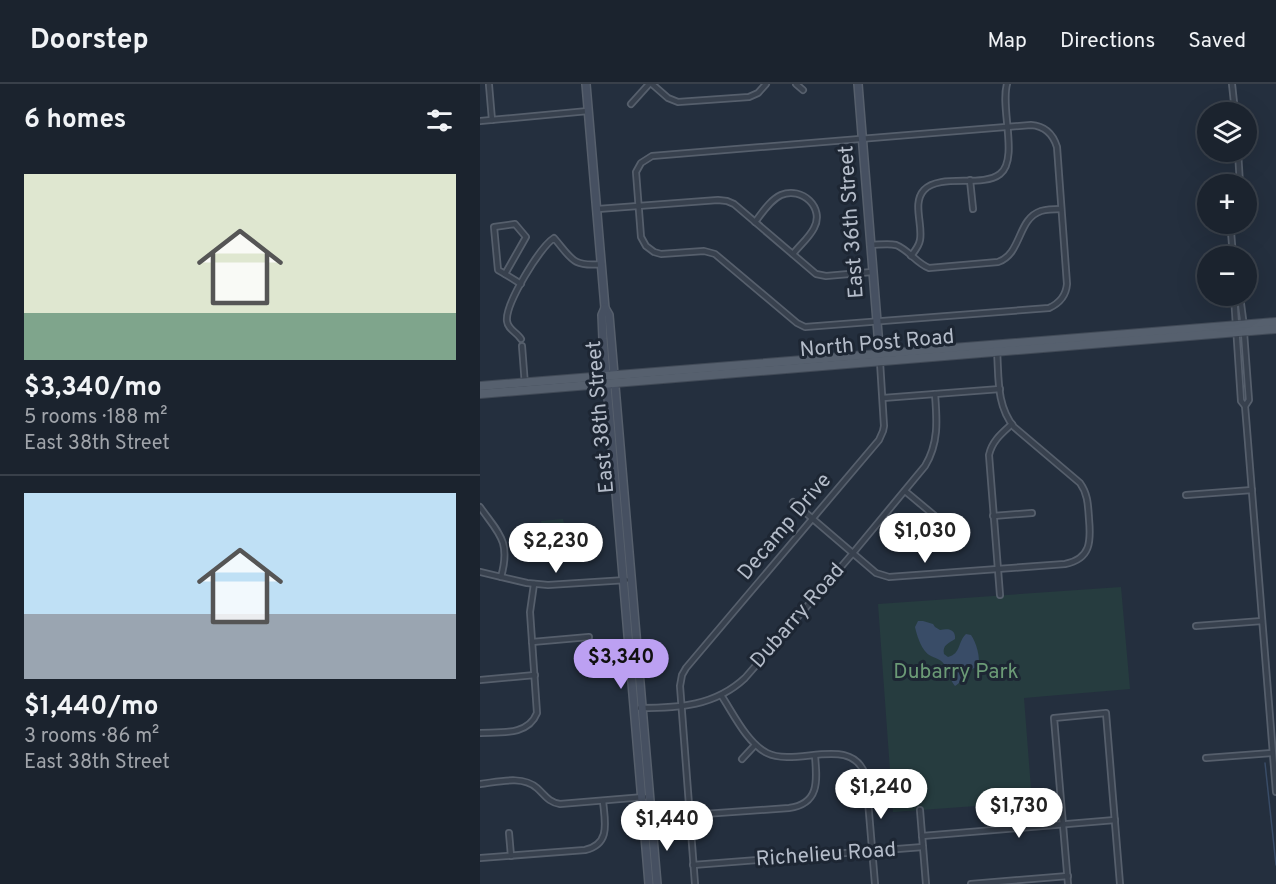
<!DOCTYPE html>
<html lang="en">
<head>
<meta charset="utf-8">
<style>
	:root { --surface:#1b232e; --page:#282f3a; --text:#f1f3f6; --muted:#a0a4aa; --line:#39404a; --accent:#bca0f2 }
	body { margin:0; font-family:Overpass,sans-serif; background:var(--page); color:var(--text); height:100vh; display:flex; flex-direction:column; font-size:22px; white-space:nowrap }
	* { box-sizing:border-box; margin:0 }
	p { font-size:20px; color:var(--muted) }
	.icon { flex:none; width:33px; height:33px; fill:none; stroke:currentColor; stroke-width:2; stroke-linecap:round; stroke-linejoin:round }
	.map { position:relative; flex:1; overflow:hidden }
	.side { display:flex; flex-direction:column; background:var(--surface); width:480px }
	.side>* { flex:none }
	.tools { position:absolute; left:717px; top:18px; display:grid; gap:12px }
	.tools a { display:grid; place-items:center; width:60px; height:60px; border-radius:50%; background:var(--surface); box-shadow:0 6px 24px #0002,0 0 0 2px var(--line); font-size:30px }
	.price { position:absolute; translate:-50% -51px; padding:0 14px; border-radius:21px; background:#fff; color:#222; font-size:20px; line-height:39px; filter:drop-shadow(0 2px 3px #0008) }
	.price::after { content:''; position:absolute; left:50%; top:36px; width:18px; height:14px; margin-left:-9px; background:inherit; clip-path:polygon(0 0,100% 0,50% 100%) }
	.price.selected { background:var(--accent); color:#111 }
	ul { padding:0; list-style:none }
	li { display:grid; align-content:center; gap:12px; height:318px; padding:0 24px }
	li+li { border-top:2px solid var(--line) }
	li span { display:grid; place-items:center; height:186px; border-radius:0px; color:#555 }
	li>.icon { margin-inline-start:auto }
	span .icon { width:108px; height:108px; fill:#fffc; stroke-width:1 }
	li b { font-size:26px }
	h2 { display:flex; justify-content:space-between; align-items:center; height:72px; padding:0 24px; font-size:26px }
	header { display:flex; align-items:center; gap:36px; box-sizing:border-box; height:84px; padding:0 30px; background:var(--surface); border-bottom:2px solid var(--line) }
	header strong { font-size:28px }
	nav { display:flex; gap:33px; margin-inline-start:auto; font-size:21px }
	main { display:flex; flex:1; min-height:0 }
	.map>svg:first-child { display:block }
	.green { fill:#263c3f }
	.water { fill:#394c67 }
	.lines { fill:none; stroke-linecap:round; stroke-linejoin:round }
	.stream { stroke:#394c67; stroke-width:1.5 }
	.street-casing { stroke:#565f6c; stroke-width:8 }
	.secondary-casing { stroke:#565f6c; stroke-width:10 }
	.primary-casing { stroke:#414a57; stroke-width:10 }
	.street { stroke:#38414e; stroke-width:4.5 }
	.secondary { stroke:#465061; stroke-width:7 }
	.primary { stroke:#56606e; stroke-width:8 }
	.labels { text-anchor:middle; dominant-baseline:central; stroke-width:6; stroke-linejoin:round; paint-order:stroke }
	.street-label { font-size:21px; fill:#b4bcc9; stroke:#1d2633 }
	.park-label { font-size:21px; fill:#6b9a76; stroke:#1d2633 }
</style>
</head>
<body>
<header>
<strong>Doorstep</strong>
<nav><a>Map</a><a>Directions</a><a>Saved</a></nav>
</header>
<main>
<section class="side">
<h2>6 homes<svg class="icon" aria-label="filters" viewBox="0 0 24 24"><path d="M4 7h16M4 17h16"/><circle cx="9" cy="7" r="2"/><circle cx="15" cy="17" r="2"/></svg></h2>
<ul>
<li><span style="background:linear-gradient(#dfe7d0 75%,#7fa58c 0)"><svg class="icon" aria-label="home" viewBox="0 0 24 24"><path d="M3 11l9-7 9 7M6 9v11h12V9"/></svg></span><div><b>$3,340/mo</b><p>5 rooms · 188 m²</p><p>East 38th Street</p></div></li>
<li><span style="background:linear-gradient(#bfe0f5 65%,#9aa5b1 0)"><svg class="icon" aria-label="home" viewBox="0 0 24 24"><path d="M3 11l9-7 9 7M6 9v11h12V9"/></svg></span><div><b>$1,440/mo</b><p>3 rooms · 86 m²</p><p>East 38th Street</p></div></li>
</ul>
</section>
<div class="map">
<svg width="796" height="800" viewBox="0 0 796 800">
	<rect width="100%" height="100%" fill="#242f3e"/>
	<g class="green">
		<polygon points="83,435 85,444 63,447 61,437"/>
		<polygon points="641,503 650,605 544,614 552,718 413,728 398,520"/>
	</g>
	<path class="water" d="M438,537H443L453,540L455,543L460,546C468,544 476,545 475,555C469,559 462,561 464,570L468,573C481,570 478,557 486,550L491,551C496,558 501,574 498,583C487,584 484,597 475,602C469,595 469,587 464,580C460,575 457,575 451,572C442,568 437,552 435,543Z"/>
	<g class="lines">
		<polyline class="stream" points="785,679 796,781"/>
		<defs>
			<g id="street">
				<polyline points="172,0 188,14 198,18 269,13 278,9 286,0"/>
				<polyline points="316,0 323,6"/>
				<polyline points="752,0 755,28"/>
				<polyline points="9,1 12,36"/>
				<polyline points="151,20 169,0"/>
				<polyline points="0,37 108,27"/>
				<path d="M551,41C565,42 573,50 577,63L587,200C586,212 580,219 569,224L325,243L317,239L235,170L224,167L181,170L174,168L166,162L161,153L156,88L161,79L172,72Z"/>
				<polyline points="758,68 760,100"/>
				<polyline points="490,96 493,125"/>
				<polyline points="118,125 238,116 247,117 254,120 336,190 346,192 392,188"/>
				<path d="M275,138C282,129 290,116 301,111C322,102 345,124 334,144C329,154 319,162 313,170"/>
				<polygon points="35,140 46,153 25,190 18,186 14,143"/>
				<polyline points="752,140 751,148 753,172"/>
				<path d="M390,161C398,161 408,159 416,161C429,166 436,179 449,184L518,178C542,170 537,135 561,127C568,125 575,125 581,125"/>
				<path d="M431,172C435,167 439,162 440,156C443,140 432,119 444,106C460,89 502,104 520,90C539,75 520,24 527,0"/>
				<polyline points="25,190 41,200"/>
				<polyline points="754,212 761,317 765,322 767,346 796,708"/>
				<polyline points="760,212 763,235 769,316 765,322"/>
				<path d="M41,255C37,248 28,246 27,237C25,220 60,163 74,154C92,175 92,183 122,180"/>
				<polyline points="42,262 45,301"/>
				<polyline points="403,314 520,305"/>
				<polyline points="425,407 461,437"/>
				<polyline points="706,411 772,406"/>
				<path d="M313,418L396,489L409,493L585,480C611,475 611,457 609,435C608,421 608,410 600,399L534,343C516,321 519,293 517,267"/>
				<path d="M0,423C19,450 31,457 21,493"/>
				<polyline points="513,432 552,429"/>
				<polyline points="0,488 47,499 68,501 146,496"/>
				<path d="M520,511L509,371C512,357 522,349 532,340"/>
				<polyline points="716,542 782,537"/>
				<polyline points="52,558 109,553"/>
				<polyline points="0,596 55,591"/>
				<path d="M241,611C253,629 267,659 287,669C317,684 373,649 386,693L395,800"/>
				<path d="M160,624C199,624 235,622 265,594L373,469L445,382C459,359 457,336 455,310"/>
				<path d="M0,649C20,648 48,652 57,629L50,528L54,500"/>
				<polyline points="726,674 792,669"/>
				<polyline points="262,675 275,661"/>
				<path d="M0,700C18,698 42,691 57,704C65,711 68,718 80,720L164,713"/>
				<polyline points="440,726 446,800"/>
				<path d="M210,731L309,724C340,720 337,696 335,672"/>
				<polyline points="29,749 31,772"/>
				<polyline points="442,752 635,736"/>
				<path d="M0,774L105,766C131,760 125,738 123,717"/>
				<polyline points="213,781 443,763"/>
				<polyline points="215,800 200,602 202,591 206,584 399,356 403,347 404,342 400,278"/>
				<polyline points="491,800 588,792"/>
				<polyline points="588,800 574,634 626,629 640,800"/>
			</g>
			<g id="secondary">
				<polyline points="106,0 125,224 129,231 177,800"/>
				<polyline points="378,0 400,275"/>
				<polyline points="125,224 122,231 123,255 169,800"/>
			</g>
			<g id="primary">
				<polyline points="0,302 796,238"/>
				<polyline points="0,310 796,245"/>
			</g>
		</defs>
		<use href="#street" class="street-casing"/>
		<use href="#secondary" class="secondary-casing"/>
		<use href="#primary" class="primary-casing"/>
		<use href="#street" class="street"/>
		<use href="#secondary" class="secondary"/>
		<use href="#primary" class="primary"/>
	</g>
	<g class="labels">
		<g class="street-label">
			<text transform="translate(372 138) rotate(-94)">East 36th Street</text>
			<text transform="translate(397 260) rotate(-5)">North Post Road</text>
			<text transform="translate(121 333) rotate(-95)">East 38th Street</text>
			<text transform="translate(305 443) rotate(-50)">Decamp Drive</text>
			<text transform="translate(318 532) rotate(-49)">Dubarry Road</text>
			<text transform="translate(346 771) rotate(-4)">Richelieu Road</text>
		</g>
		<g class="park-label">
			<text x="476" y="588">Dubarry Park</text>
		</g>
	</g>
</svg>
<div class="tools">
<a><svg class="icon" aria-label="layers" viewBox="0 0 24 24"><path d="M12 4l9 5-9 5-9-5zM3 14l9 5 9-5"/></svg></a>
<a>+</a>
<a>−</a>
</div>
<b class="price" style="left:445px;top:480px">$1,030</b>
<b class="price" style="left:76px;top:490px">$2,230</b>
<b class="price selected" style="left:141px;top:606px">$3,340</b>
<b class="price" style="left:401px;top:736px">$1,240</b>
<b class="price" style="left:539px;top:755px">$1,730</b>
<b class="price" style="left:187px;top:768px">$1,440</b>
</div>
</main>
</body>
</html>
